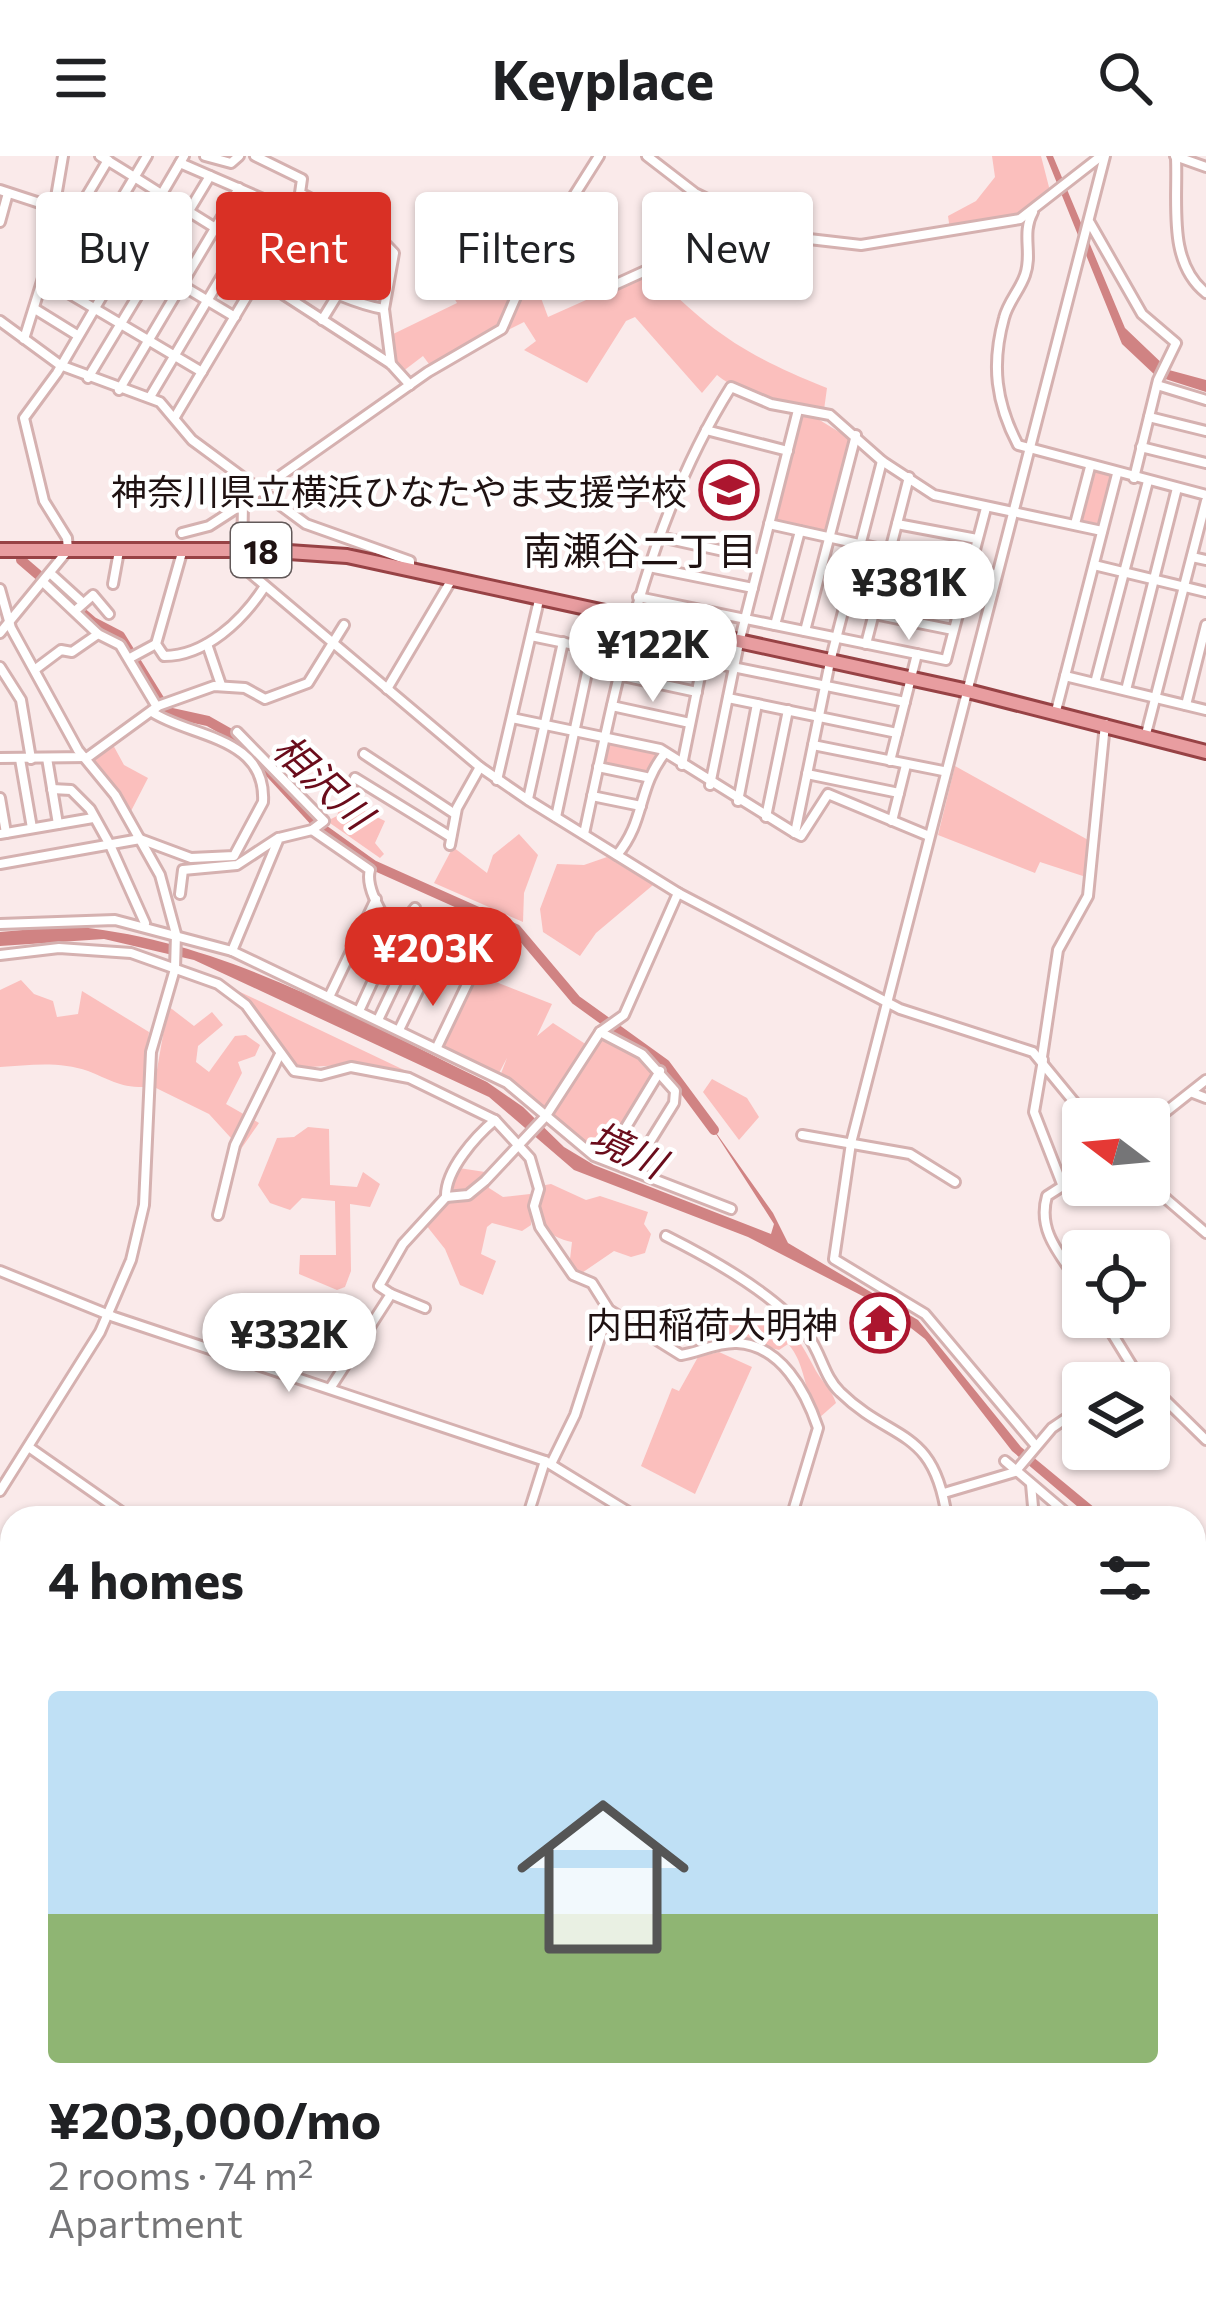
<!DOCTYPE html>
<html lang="en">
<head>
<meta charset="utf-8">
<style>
	:root { --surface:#fff; --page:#f6f6f6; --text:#202124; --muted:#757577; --accent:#d93025 }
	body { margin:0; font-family:Commissioner,"Noto Sans JP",sans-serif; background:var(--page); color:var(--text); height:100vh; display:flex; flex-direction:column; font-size:45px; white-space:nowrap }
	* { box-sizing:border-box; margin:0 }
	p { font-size:39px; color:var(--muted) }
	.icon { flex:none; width:66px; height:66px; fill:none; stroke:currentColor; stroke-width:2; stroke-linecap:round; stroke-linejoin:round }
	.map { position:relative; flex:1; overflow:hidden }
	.sheet { position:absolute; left:0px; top:1350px; width:1206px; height:807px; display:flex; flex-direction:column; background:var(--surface); border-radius:36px 36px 0 0; box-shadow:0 3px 9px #0004 }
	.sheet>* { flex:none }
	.top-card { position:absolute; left:36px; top:36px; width:1134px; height:108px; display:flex; gap:24px }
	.needle { width:78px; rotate:286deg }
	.tools { position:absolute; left:1062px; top:942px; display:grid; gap:24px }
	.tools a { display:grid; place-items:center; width:108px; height:108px; border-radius:12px; background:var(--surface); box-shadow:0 3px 9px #0004; font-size:60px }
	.price { position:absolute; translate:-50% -102px; padding:0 27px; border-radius:42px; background:#fff; color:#222; font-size:39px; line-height:78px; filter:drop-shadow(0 3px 6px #0008) }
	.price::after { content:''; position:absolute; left:50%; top:72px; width:36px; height:27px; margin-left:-18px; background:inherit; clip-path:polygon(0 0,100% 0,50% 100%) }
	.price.selected { background:var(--accent); color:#fff }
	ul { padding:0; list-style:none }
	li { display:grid; align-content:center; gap:24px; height:636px; padding:0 48px }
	li span { display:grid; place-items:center; height:372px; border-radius:12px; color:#555 }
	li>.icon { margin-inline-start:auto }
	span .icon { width:216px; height:216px; fill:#fffc; stroke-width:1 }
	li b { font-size:51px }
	h2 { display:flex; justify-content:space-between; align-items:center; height:144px; padding:0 48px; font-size:51px }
	.tag { padding:0 42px; border-radius:12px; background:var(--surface); box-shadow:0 3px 9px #0004; font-size:42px; line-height:108px }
	.tag.selected { background:var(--accent); color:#fff }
	header { display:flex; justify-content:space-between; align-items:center; height:156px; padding:0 48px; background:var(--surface); font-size:54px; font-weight:700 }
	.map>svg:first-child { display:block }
	.green { fill:#fbbfbd }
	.water { fill:#d08383 }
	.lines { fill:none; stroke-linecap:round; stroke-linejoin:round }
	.river { stroke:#d08383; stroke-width:10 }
	.minor-casing { stroke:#d5b1b0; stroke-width:14 }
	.major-casing { stroke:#974245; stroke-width:18 }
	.highway-casing { stroke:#974245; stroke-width:20 }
	.minor { stroke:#fff; stroke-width:8 }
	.major { stroke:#e89da0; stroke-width:12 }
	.highway { stroke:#d85c61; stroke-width:14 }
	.rail-casing { stroke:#473939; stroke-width:8 }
	.rail { stroke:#fff; stroke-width:3; stroke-dasharray:9; stroke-linecap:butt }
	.labels { text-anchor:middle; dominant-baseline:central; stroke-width:9; stroke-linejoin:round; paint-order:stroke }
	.shield { fill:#fff; stroke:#625959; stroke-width:3 }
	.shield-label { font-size:33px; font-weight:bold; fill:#1f1212 }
	.poi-label { font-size:36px; fill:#1f1212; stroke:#fff; text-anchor:end }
	.neighbourhood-label { font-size:39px; fill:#1f1212; stroke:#fff }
	.water-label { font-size:39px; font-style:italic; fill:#6a0c1b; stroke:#fff }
</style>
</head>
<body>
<header><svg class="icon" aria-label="menu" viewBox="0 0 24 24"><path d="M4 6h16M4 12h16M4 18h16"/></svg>Keyplace<svg class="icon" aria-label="search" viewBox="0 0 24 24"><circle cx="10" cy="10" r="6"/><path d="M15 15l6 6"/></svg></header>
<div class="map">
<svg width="1206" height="2155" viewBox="0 0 1206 2155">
	<rect width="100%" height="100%" fill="#faeaea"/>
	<g class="green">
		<polygon points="992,0 1041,0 1050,35 1023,60 950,74 948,60 976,45 995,21"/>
		<polygon points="355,70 390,98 383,121 357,112 346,138 324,128"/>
		<path d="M479,86L493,88L505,115L534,123L548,161L651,115C711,177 747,200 827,232L824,254C788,247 746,243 717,219L702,237L635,161L626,165L587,227L524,194L536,185L524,166L432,212L423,200L402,216L385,182L457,147L435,110L467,118Z"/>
		<polygon points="805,255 852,284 827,378 773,363 800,258"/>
		<polygon points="1092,314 1114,319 1101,372 1078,367"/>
		<polygon points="609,585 660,597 642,619 601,609"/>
		<polygon points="112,587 124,609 148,622 130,657 87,603"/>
		<polygon points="955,610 1090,685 1086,721 1040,706 1035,717 938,679"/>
		<polygon points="342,644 385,665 375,687 384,698 380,702 327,665 337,660"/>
		<polygon points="519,678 538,699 524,737 523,766 434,727 453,691 487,717 493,699"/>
		<polygon points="607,701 653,729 596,777 580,800 543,776 540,753 557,708 584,709"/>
		<polygon points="478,819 552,848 537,880 553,867 587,889 543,955 500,920 507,902 499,917 442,890"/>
		<path d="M21,824L34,838L53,845L57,861L78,858L82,835L149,876L143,931C118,931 109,923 88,915C60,905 29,909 0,911V834Z"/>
		<polygon points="238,835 423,923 357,908 295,912"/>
		<polygon points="168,850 194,870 212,856 223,869 198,890 196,906 209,916 235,880 246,879 260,889 255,900 238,906 242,917 226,948 259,967 241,993 209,958 154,931"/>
		<polygon points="600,882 639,902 653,918 602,997 551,961"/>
		<polygon points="712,923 747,942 759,961 739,984 703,936"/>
		<polygon points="308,971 329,973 330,1029 357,1031 363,1016 380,1028 370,1051 350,1048 351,1115 345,1131 337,1134 299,1118 300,1099 336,1099 335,1045 302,1042 290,1054 270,1047 258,1029 277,982 294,981"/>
		<polygon points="459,1012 485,1016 489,1032 503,1041 530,1038 531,1069 522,1075 492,1067 487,1071 481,1098 496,1105 483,1139 460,1129 445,1093 426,1069"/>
		<path d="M551,1028L586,1044L600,1040L648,1056L644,1068L651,1078L645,1097L631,1101L614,1095L573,1123L568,1120L572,1086C541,1079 534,1063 540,1030Z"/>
		<path d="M737,1160C789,1166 793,1171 816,1215C823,1227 832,1234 836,1247L819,1262C804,1239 806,1207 788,1188L779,1194L733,1182L716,1196L705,1194L707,1176Z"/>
		<polygon points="719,1196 752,1211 695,1338 641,1310 672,1232 679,1235 698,1201"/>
	</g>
	<g class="water">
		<polygon points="1046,0 1053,0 1125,172 1169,214 1206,224 1206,236 1156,220 1122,188"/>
		<path d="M68,770C219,782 353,861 487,926L523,951L564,991L594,1009L771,1078L774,1068L707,964L773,1057L788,1087L918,1164L1021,1291L1107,1362H1091L1012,1295L925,1183L884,1151L748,1081L574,1014L489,941L194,804L104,783L0,790V776Z"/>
	</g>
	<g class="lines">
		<polyline class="river" points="21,404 93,466 120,480 167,556 208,565 238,582 320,671 373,709 516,773 576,844 665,908 714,974"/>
		<defs>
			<g id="minor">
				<path d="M100,0C172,42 308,140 384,153"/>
				<polyline points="205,0 231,7 239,0"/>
				<polyline points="255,0 302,23 300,37 373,75 394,97 384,153 391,208"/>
				<polyline points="599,0 529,111 502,173 428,216 243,346 242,410 480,611 528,644 678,737 900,853 1033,896 1088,963"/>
				<polyline points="647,0 695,37 783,80 861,89 1020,63 1101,0"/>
				<polyline points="1175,0 1206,11"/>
				<path d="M1176,2C1178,48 1167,106 1206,137"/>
				<polyline points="180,7 286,53"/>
				<polyline points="0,34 49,50 235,161"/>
				<polyline points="54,53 63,0"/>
				<path d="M1033,56C1021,78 1033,97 1025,119C1020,134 1008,146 1004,162C991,209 996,247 1018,289L1206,339"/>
				<polyline points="0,66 8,37"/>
				<polyline points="1090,67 1142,158 1176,187 1158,224 1134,322"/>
				<polyline points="538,98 613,128"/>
				<polyline points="45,110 108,4"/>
				<polyline points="43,122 202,216"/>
				<polyline points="258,122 391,208 410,229"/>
				<polyline points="66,136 147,0"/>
				<polyline points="599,136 689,95 746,91 781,81"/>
				<polyline points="35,153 77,179"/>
				<polyline points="322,164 338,138"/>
				<polyline points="0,165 60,209 160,246 192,284 306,368 410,405 410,414"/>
				<polyline points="24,183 43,122 49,50"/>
				<polyline points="88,222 210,20"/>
				<polyline points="1157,229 1206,244"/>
				<polyline points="119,234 239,32"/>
				<polyline points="150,241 267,44"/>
				<polyline points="175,261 288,71"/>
				<polyline points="1149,261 1206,275"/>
				<polyline points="706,274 788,295"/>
				<polyline points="1141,291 1206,307"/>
				<polyline points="769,368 994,418"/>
				<polyline points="897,368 977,383"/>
				<polyline points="1075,368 1090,311"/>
				<polyline points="182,377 209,370 240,350"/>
				<polyline points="660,381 760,403"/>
				<path d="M183,393L156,488L164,500C206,500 243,464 265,430"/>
				<polyline points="1192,401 1206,404"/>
				<polyline points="1094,409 1206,436"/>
				<polyline points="649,411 753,432"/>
				<polyline points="50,417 83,447"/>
				<polyline points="43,426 98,478 120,489 157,551"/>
				<polyline points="882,427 961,444"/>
				<polyline points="113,428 119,395"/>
				<polyline points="0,433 11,472 78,594 115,639 160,719 176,778 175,813 151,896 144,1049 131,1104 100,1176 0,1335"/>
				<polyline points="638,441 946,504 986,352"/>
				<polyline points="76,454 93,439 109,458"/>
				<polyline points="874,458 953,474"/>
				<polyline points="775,469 800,375"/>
				<polyline points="805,475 856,279"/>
				<polyline points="0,477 68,394 67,382 44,345 24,262 57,217 184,0"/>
				<polyline points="531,480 623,499"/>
				<polyline points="207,488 221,529"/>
				<polyline points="866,488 909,321"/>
				<polyline points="625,489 905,546"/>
				<polyline points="130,502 156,488"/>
				<polyline points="0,511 21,544 31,603"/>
				<polyline points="37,512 61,494 72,496 98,478"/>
				<polyline points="618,519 697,536"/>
				<polyline points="1065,520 1206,554"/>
				<polyline points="1095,527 1148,325"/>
				<polyline points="387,533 452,423"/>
				<polyline points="1126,534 1177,332"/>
				<polyline points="728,542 897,577"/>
				<polyline points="1186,549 1206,469"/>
				<polyline points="612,550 690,567"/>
				<polyline points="1056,555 1117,318"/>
				<polyline points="512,562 660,593 795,677"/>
				<polyline points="1146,578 1206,345"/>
				<polyline points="813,589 943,615"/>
				<polyline points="364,598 455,658"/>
				<polyline points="0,602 88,601 158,550 214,530 245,532 265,543 308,527 344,469"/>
				<polyline points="47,602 58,668"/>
				<polyline points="20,603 32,672"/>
				<polyline points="890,605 917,498"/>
				<polyline points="682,609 703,505"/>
				<polyline points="598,611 646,621"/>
				<polyline points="807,618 899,637"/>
				<polyline points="355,622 451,681"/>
				<polyline points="497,624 539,444"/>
				<polyline points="710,629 739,487 798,254"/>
				<polyline points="52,633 71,634 90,653 110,689 145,767"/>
				<polyline points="592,640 641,650"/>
				<polyline points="0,642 6,677"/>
				<polyline points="528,643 563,486"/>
				<polyline points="738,645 757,548"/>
				<polyline points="556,661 592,493"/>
				<polyline points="766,661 788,554"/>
				<polyline points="892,665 906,609"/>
				<path d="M312,674L370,714C362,740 409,802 434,816C446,823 459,816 471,820L437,891"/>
				<polyline points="795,677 830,506 882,305"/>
				<polyline points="795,677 801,680 828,638 929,680"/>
				<polyline points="0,678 93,662"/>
				<path d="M584,678C617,525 646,366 731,231L771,248L830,259L882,305L934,339L1102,375"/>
				<polyline points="450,689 457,652 480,611"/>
				<path d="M617,699C646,664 637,632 665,597"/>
				<path d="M0,708L140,683L191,702L234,700L263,646C267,580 189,581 152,556"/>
				<polyline points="180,738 183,714 237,709 278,682"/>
				<polyline points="0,768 115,764 232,795 507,927 594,1000 731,1053"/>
				<polyline points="232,795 279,682 312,674 324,665 237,576"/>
				<path d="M0,799L59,792L131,797L218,828L246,849L294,915L321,919L351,911L409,922L495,964L530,1002L539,1033L534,1050L540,1071L573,1119L592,1127L609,1154L681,1199C699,1196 718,1186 737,1187C781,1189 806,1236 818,1272L791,1362"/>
				<polyline points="329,841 376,743"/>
				<polyline points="359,855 394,779 415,752"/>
				<polyline points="378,864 410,797 437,761 460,770 452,792"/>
				<polyline points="399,874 429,812"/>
				<polyline points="600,876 642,898 675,935 674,947 633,1013"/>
				<polyline points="1042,901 1058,794 1088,740 1105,568"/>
				<polyline points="1043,904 1034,956 1062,1028"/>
				<polyline points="1193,937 1206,942"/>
				<polyline points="1149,969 1206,924"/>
				<polyline points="802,979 910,998 955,1026"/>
				<polyline points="606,1004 660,915"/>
				<path d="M1083,1017L1047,1040C1036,1078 1065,1103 1083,1133"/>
				<polyline points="1149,1028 1206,1077"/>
				<polyline points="1107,1034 1115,1029"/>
				<polyline points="446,1041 468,1039 485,1025 545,961 600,876 624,859 678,737"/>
				<polyline points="218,1059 235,989 279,900"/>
				<path d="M666,1080C712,1103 777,1139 808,1180C821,1197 824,1221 840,1236C892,1287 934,1270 947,1362"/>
				<polyline points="0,1115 114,1161 545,1305 638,1362"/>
				<polyline points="391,1138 425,1152"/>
				<polyline points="1102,1161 1137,1218 1148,1227"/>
				<polyline points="1149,1228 1206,1284"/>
				<path d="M331,1231L391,1138L379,1130L403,1088L446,1041C445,1014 476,980 495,964"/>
				<polyline points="1036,1290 925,1158 834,1103 851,987 1105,0"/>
				<polyline points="30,1292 130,1362"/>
				<polyline points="1005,1305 1072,1362"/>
				<polyline points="551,1308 575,1259 609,1154"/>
				<polyline points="1031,1328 1034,1362"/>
				<polyline points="944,1337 1015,1316 1052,1272 1083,1251"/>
				<polyline points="527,1362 545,1305"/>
				<polyline points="1194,1396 1206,1400"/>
				<polyline points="0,1428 12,1430"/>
				<polyline points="0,1470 6,1470 4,1487"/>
				<polyline points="0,1511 4,1487 12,1487"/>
				<polyline points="0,1547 12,1550"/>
				<polyline points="0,1615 12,1617"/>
				<polyline points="1194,1676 1206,1674"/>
				<polyline points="1194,1710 1206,1720"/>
				<polyline points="0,1750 12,1755"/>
				<polyline points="1194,1794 1206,1805"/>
				<polyline points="1194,1861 1206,1835"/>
				<polyline points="0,1880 12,1886"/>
				<polyline points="1194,1888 1206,1896"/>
				<polyline points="0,1953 12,1956"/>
				<polyline points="0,1987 12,1987"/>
				<polyline points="0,2015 12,2015"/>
				<polyline points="0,2059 12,2052"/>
				<polyline points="0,2111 12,2113"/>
				<polyline points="1194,2122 1203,2094"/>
				<polyline points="0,2145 33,2155"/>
				<polyline points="311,2145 324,2155"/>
				<polyline points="481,2145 499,2155"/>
				<polyline points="580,2145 609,2155"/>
				<polyline points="684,2145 713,2155"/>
				<polyline points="818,2145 848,2155"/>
				<polyline points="872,2145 901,2155"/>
				<polyline points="1016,2145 1040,2155"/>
				<polyline points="45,2155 46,2145"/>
				<polyline points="180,2155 214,2145"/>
				<polyline points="280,2155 284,2145"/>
				<polyline points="460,2155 463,2145"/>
				<polyline points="526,2155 529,2145"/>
				<polyline points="766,2155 770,2145"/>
				<polyline points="981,2155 985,2145"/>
				<polyline points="1049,2155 1053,2145"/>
				<polyline points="1144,2155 1148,2145"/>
				<polyline points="1175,2155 1178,2145"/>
				<polyline points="1183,2155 1186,2145"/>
				<polyline points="1192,2155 1194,2130"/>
			</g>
			<g id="major">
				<polyline points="0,394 259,394 347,400 964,534 1206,596"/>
				<polyline points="0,1806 12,1849"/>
				<polyline points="57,2155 57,2145"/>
			</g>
			<g id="highway">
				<polyline points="0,1691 12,1695"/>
				<polyline points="1194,2090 1206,2093"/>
			</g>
		</defs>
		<use href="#minor" class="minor-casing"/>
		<use href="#major" class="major-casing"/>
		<use href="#highway" class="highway-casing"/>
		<use href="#minor" class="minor"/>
		<use href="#major" class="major"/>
		<use href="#highway" class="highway"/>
		<defs>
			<g id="rail">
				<polyline points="0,1854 12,1858"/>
				<polyline points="840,2145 870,2155"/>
			</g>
		</defs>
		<use href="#rail" class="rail-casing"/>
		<use href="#rail" class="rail"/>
	</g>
	<defs>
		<symbol id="school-ring" viewBox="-11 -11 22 22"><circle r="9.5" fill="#fff" stroke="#ac162f" stroke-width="1.5"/><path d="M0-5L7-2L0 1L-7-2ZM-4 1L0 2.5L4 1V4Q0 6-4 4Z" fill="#ac162f"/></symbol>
		<symbol id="temple-ring" viewBox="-11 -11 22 22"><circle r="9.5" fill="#fff" stroke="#ac162f" stroke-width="1.5"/><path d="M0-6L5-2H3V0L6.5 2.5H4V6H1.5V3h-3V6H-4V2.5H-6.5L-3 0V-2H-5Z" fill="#ac162f"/></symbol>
	</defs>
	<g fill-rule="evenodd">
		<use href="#school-ring" x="696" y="301" width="66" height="66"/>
		<use href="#temple-ring" x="847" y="1134" width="66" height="66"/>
	</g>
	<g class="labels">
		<rect class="shield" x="231" y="367" width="60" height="54" rx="9"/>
		<g class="shield-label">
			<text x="261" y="394">18</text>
		</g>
		<g class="poi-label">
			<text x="687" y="334">神奈川県立横浜ひなたやま支援学校</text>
			<text x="838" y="1167">内田稲荷大明神</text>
		</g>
		<g class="neighbourhood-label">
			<text x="640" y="393">南瀬谷二丁目</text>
		</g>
		<g class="water-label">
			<text transform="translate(324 624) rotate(43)">相沢川</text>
			<text transform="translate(628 992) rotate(25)">境川</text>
		</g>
	</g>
</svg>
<div class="tools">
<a><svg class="needle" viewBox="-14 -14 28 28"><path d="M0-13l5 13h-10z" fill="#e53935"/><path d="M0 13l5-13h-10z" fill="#757577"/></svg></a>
<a><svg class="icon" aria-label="locate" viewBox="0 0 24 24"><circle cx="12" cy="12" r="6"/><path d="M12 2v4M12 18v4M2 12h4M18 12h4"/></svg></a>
<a><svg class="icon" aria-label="layers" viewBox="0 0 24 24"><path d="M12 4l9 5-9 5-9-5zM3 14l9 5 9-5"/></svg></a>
</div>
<b class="price" style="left:909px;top:487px">¥381K</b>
<b class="price" style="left:653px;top:549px">¥122K</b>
<b class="price selected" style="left:433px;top:853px">¥203K</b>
<b class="price" style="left:289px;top:1239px">¥332K</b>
<div class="top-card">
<a class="tag">Buy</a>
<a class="tag selected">Rent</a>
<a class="tag">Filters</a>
<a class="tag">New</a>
</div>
<section class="sheet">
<h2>4 homes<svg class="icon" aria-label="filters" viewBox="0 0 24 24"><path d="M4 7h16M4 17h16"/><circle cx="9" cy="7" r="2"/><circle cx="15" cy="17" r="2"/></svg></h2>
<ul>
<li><span style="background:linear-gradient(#bfe0f5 60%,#8fb573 0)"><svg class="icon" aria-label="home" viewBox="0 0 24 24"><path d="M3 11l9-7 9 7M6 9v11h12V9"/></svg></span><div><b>¥203,000/mo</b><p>2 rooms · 74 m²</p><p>Apartment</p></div></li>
</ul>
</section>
</div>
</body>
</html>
